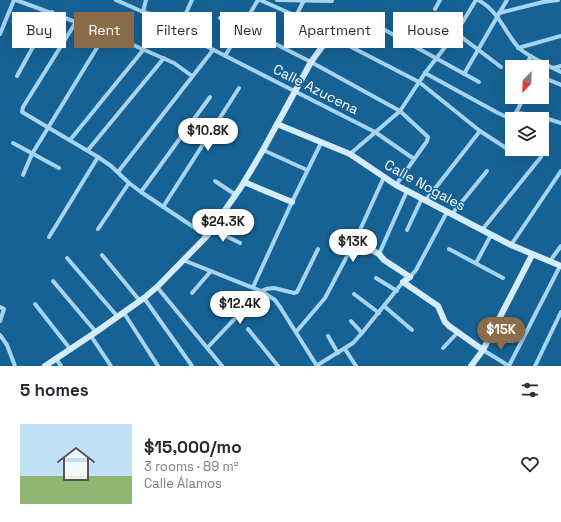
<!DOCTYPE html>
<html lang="en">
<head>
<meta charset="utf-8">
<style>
	:root { --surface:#fff; --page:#f2f2f3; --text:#2b2b33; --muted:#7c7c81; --line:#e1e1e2; --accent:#8a6b4a }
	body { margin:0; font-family:"Space Grotesk",sans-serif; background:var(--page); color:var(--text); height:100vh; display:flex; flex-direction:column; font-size:15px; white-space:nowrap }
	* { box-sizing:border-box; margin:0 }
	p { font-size:13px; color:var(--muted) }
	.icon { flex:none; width:22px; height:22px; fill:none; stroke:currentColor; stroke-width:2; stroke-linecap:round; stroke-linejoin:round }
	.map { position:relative; height:366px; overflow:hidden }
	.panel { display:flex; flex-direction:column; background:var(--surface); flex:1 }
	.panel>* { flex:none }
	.banner { position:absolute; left:12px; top:12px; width:537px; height:36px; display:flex; gap:8px }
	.needle { width:26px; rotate:203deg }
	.fabs { position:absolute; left:505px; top:60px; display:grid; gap:8px }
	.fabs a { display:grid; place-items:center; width:44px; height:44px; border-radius:0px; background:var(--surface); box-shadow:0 4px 16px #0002; font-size:20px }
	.price { position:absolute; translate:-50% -34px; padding:0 9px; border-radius:14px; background:#fff; color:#222; font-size:13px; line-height:26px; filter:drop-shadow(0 1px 2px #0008) }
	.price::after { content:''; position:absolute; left:50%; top:24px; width:12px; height:9px; margin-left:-6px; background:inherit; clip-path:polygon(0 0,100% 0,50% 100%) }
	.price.current { background:var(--accent); color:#fff }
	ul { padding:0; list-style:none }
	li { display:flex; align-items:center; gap:12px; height:100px; padding:0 20px }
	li+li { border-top:1px solid var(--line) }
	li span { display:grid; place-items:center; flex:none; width:112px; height:80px; border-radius:0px; color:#555 }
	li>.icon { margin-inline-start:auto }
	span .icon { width:48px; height:48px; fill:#fffc; stroke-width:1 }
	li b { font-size:17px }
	h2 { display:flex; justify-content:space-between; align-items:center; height:48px; padding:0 20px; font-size:17px }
	.chip { padding:0 14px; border-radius:0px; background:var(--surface); box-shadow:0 4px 16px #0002; font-size:14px; line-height:36px }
	.chip.current { background:var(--accent); color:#fff }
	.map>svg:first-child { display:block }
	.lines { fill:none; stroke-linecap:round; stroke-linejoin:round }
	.street { stroke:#a6d5f1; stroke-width:4 }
	.secondary { stroke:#d5ecfc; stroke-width:6 }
	.labels { text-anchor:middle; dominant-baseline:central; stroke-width:3; stroke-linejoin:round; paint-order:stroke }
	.street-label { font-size:14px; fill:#fff; stroke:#166294 }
</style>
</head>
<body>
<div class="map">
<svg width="561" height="366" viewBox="0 0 561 366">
	<rect width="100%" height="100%" fill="#166294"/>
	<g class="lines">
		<g class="street">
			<polyline points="16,0 106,33 174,63 192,76"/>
			<polyline points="116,0 143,12 182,23"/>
			<polyline points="260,0 296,16 330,36 419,82 480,131 506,148"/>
			<polyline points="277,0 332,1"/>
			<path d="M478,0C498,10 504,31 518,47C525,55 551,67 561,72"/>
			<polyline points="435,9 440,0"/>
			<polyline points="143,12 146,0"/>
			<polyline points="499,13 543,2 558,0"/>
			<polyline points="356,14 479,82"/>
			<polyline points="296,16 304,0"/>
			<polyline points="220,18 242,27 311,62 400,111 428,137 427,141 396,185"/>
			<polyline points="76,22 23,107 22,112 98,157 111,166 129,183 141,192 207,236"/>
			<polyline points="456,33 501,67"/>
			<polyline points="0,34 14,0"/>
			<polyline points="175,37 192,0"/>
			<polyline points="204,45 375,132 414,159"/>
			<polyline points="518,48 561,36"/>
			<polyline points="225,56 258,0"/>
			<polyline points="525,67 531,56"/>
			<polyline points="553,68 561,66"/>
			<polyline points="425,73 498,113 507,117 516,113 524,97"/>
			<polyline points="464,74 507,0"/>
			<polyline points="17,76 52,12"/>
			<polyline points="542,77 561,85"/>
			<polyline points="516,113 536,115 561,123"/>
			<polyline points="70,140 144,49"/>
			<polyline points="13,143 59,168"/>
			<polyline points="88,150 164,58"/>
			<polyline points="263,150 307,170"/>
			<polyline points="350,154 400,111 425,73 456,33 476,0"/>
			<polyline points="118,172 213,50"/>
			<polyline points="23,175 32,154 106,33"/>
			<polyline points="215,181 236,195"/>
			<polyline points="141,192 210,97"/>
			<polyline points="426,200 480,131"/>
			<polyline points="163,207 239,88"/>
			<polyline points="452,214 487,171"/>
			<polyline points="98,229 129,183"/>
			<polyline points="212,229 240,243"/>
			<polyline points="407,230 422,198"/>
			<polyline points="482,230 541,157"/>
			<polyline points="49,237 98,157"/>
			<polyline points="511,245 561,171"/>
			<polyline points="449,249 503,278"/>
			<polyline points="379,254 407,191"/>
			<polyline points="102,255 140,301"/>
			<polyline points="67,258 118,317"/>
			<polyline points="183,260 261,291 275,300 280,307 317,366"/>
			<polyline points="550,261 561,246"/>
			<polyline points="476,263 491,235"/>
			<polyline points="410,277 416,270 447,212"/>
			<polyline points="376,278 397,291"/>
			<polyline points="53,281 96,332"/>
			<polyline points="157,287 222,366"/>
			<polyline points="253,287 292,202 321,143"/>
			<polyline points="192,293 211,271"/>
			<polyline points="354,294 379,313"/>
			<polyline points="144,298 192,366"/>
			<polyline points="35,304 71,350"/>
			<polyline points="384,306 412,330"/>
			<polyline points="0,307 4,309 0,321"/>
			<polyline points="124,313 158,366"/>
			<polyline points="351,321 362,333"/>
			<polyline points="248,329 278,366"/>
			<polyline points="296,332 325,298 355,241 384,177"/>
			<polyline points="0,335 7,345 15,366"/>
			<polyline points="91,336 111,366"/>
			<polyline points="328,336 338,353"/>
			<polyline points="208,347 261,291 266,289 274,288 294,293 297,292 318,249"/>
			<polyline points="443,348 458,332"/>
			<polyline points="345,349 356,366"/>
			<polyline points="483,350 509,366"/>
			<polyline points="56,359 61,366"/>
			<polyline points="316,366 353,343 362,333 403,282"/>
			<polyline points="509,366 560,266"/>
			<polyline points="535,366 561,312"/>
		</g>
		<g class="secondary">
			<polyline points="277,124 350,154 396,185 511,245 561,266"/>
			<polyline points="244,182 292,202"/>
			<polyline points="355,241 379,254 384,260 410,277 403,282 438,306 445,322 449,326 483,350"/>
			<polyline points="45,366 96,332 144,298 157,287 207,236 241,187 263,150 311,62 330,36"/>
			<polyline points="471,366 483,350 532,255"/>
		</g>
	</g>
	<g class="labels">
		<g class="street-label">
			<text transform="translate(316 89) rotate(27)">Calle Azucena</text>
			<text transform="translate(425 185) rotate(29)">Calle Nogales</text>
		</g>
	</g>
</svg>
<div class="fabs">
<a><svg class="needle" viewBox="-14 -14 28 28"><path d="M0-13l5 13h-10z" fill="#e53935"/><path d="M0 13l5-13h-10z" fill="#7c7c81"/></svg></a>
<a><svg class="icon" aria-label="layers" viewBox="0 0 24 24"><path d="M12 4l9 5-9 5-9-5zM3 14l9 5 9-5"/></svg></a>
</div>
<b class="price" style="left:208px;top:152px">$10.8K</b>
<b class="price" style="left:223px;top:243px">$24.3K</b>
<b class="price" style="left:353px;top:263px">$13K</b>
<b class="price" style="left:240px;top:325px">$12.4K</b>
<b class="price current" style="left:501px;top:351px">$15K</b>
<div class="banner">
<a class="chip">Buy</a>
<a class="chip current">Rent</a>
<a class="chip">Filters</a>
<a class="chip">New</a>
<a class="chip">Apartment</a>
<a class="chip">House</a>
</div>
</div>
<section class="panel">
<h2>5 homes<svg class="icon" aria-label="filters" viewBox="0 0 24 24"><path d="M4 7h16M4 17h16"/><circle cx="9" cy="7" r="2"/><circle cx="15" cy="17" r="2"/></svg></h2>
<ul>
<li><span style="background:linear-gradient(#bfe0f5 65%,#8fb573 0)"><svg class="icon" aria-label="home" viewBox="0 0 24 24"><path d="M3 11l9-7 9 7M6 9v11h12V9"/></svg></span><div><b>$15,000/mo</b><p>3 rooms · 89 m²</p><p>Calle Álamos</p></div><svg class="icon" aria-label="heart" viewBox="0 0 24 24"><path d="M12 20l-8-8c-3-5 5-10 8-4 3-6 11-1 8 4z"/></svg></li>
</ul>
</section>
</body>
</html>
